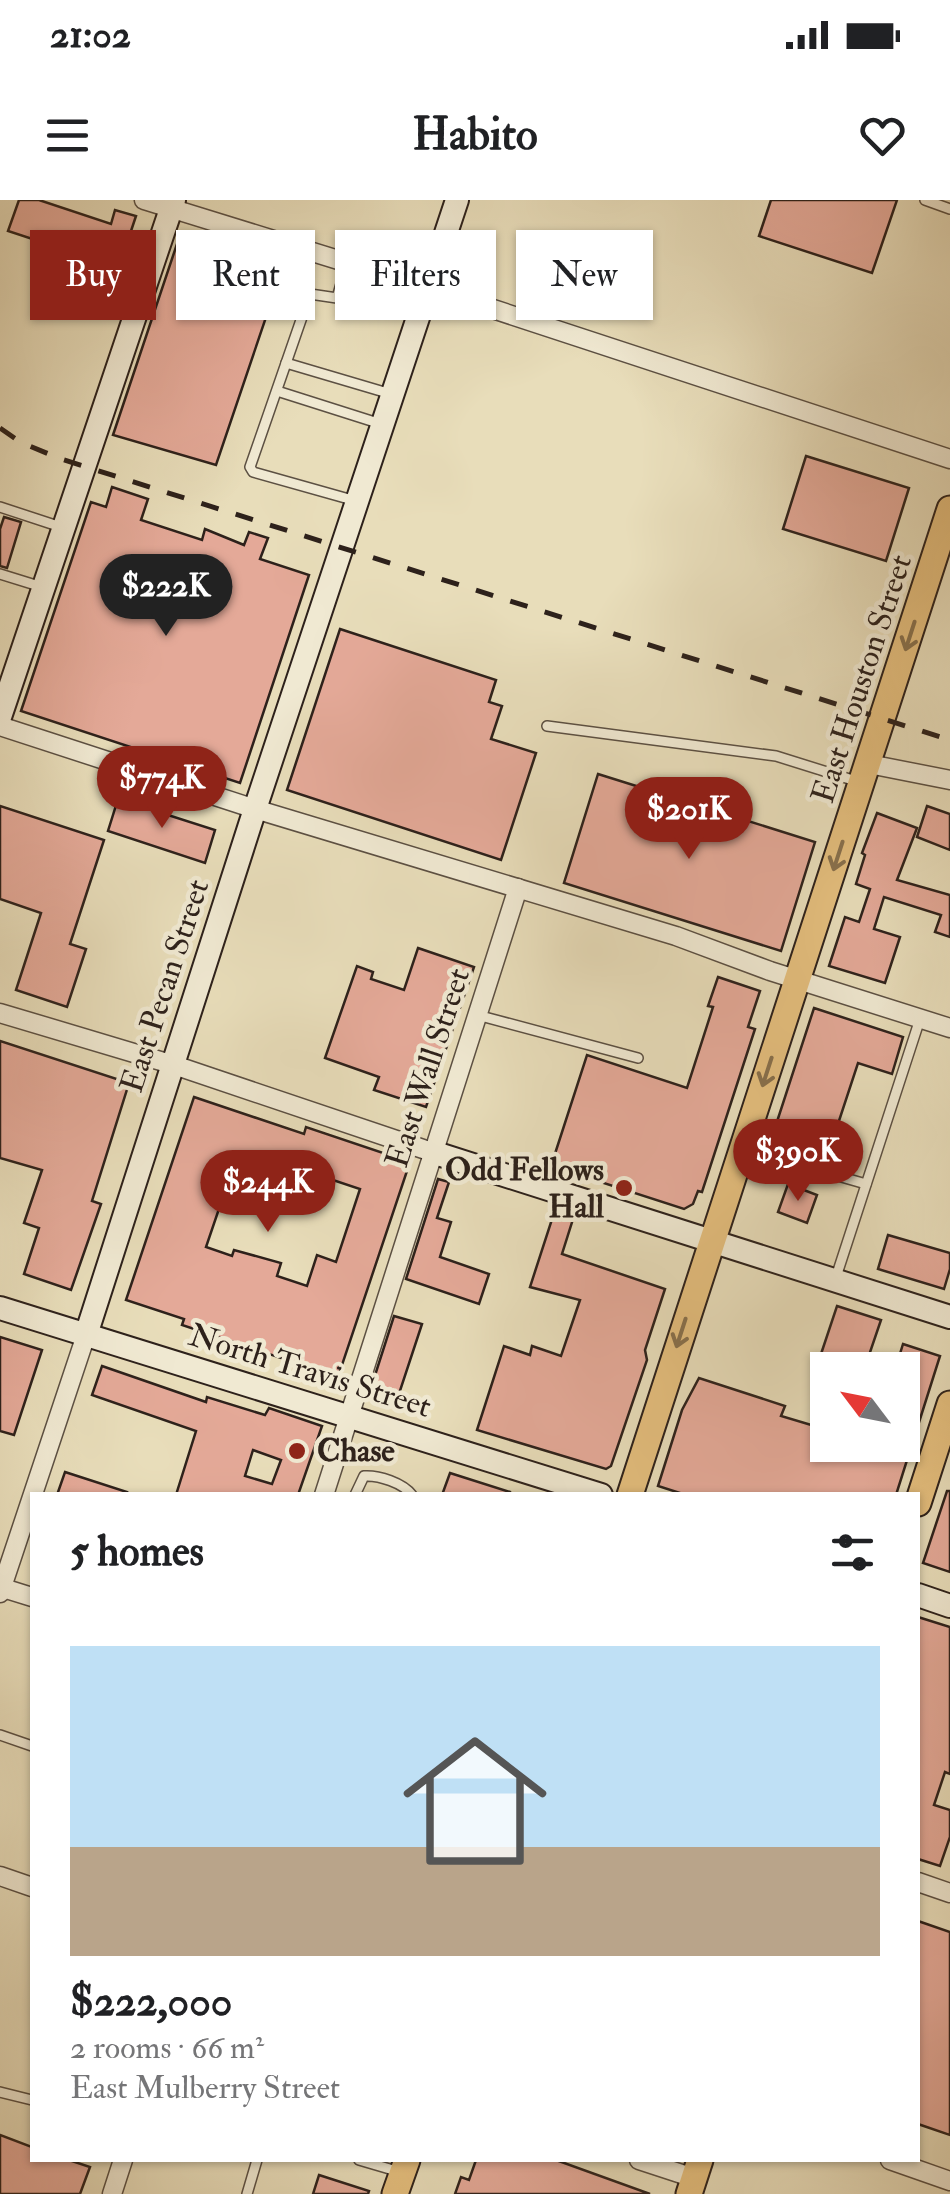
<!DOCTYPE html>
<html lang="en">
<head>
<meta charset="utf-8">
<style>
	:root { --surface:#fff; --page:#f2f2f2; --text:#202124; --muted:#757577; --line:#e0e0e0; --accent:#8f2418 }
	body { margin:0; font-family:"IM FELL Double Pica",serif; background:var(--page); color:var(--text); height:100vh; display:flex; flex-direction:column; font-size:38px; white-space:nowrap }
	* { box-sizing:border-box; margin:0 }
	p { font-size:32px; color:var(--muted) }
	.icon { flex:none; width:55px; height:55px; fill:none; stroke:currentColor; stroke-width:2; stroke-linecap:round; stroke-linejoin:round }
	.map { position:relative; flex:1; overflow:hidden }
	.panel { position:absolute; left:30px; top:1292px; width:890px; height:670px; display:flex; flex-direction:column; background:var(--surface); border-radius:0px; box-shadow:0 2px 8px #0004 }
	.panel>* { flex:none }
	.top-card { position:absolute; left:30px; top:30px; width:890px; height:90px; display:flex; gap:20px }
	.needle { width:65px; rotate:302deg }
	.controls { position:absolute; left:810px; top:1152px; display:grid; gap:20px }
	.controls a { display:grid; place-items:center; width:110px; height:110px; border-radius:0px; background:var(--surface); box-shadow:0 2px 8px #0004; font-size:50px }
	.price { position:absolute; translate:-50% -85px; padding:0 22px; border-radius:35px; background:var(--accent); color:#fff; font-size:32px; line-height:65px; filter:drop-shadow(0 2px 5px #0008) }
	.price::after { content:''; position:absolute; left:50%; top:60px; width:30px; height:22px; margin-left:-15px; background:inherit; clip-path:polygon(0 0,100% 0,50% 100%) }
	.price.current { background:#222; color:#fff }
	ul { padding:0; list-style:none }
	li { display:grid; align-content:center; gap:20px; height:530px; padding:0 40px }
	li+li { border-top:2px solid var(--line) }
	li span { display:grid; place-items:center; height:310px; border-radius:0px; color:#555 }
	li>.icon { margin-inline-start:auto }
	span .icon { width:180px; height:180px; fill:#fffc; stroke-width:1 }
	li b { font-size:42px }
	h2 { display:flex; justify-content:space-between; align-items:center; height:120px; padding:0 40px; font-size:42px }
	.pill { padding:0 35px; border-radius:0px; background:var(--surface); box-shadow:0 2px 8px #0004; font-size:35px; line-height:90px }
	.pill.current { background:var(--accent); color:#fff }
	.status { display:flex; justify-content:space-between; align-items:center; height:70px; padding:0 50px; background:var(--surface); direction:ltr }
	.status svg { height:28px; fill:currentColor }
	header { display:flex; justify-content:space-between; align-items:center; height:130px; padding:0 40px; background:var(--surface); font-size:45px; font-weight:800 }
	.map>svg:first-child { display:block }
	.building { fill:#e4a998; stroke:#2d211b; stroke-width:2.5; fill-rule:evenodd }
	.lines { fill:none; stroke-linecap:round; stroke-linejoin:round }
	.lane-casing { stroke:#5c5043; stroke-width:12 }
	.street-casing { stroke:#5c5043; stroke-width:21 }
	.secondary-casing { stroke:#2d211b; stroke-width:26 }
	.primary-casing { stroke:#2d211b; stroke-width:29 }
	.lane { stroke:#f0e9d2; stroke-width:9 }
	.street { stroke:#f0e9d2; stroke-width:18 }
	.secondary { stroke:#f0e9d2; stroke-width:22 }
	.primary { stroke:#e4be7d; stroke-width:25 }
	.rail { stroke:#2d211b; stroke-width:5; stroke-dasharray:18 18; stroke-linecap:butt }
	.oneway { stroke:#88704c }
	.poi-dot { fill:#8f2418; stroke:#f0e9d2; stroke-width:4 }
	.labels { text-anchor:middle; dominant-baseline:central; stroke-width:9; stroke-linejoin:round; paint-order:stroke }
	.street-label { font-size:32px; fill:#2d211b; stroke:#f0e9d2 }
	.poi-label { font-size:32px; font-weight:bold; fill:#2d211b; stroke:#f0e9d2; text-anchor:end }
</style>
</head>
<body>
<div class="status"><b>21:02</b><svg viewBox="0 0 49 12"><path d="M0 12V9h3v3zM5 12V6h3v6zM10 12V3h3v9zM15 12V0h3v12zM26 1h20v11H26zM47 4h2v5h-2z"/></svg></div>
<header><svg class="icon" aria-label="menu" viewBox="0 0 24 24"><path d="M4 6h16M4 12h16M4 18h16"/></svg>Habito<svg class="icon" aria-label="heart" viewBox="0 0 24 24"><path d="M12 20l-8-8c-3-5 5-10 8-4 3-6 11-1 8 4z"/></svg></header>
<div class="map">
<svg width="950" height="1994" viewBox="0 0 950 1994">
	<rect width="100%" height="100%" fill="#e8ddba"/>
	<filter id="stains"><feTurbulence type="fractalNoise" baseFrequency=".002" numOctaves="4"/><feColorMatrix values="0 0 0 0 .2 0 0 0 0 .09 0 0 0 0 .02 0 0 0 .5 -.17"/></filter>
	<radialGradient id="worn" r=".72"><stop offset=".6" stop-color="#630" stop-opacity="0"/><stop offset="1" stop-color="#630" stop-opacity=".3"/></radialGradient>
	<g class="building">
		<polygon points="19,0 39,0 111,24 115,10 136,16 117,73 58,54 60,48 8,31"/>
		<polygon points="771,0 897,0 872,73 759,36"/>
		<polygon points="181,32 283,67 216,265 113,235"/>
		<polygon points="806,256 909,288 886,361 783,329"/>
		<polygon points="112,287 148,299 141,320 202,340 205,329 244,345 249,332 268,338 260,359 309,375 240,583 21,511 91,302 106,307"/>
		<polygon points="4,317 21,322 7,368 0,366 0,329"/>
		<polygon points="340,429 496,480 489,502 502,506 491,539 536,553 501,660 287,590"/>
		<polygon points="598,574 815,642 781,751 564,683"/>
		<polygon points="118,599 215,630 205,663 108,631"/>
		<polygon points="0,606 104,640 70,744 86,749 67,807 16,790 41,713 0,699"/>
		<polygon points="927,606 950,614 950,650 917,637"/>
		<polygon points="877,613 917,628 897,680 950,695 950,737 935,732 941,715 884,697 874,729 900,737 885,783 829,766 845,717 859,722 870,689 856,684 865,655 862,653"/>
		<polygon points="418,748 474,767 426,907 374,890 379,877 325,858 357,766 373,772 371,779 404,790"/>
		<polygon points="718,777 760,791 748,827 755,829 702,992 698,991 693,1004 684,1009 551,966 587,855 687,888 713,807 708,806"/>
		<polygon points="814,808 903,837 892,874 858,863 834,936 846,940 840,959 772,937"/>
		<polygon points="0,841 129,883 92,1001 101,1004 71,1090 24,1074 39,1028 24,1023 42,970 0,958"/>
		<path d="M194,897L304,934L306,927L410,962L338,1177L182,1125L184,1119L126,1100ZM285,964L360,989L336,1062L317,1055L307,1086L277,1076L281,1063L234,1050L232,1056L206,1047L224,994L270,1009Z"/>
		<polygon points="438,979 449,982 437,1018 451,1022 440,1057 489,1074 479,1104 406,1079"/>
		<polygon points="788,984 817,995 807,1023 778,1012"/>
		<polygon points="554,1013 573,1019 562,1054 665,1089 645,1150 647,1160 611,1266 606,1269 477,1230 504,1146 530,1155 532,1146 561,1156 580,1100 530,1087"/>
		<polygon points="888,1035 950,1053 950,1069 944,1089 878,1069"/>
		<polygon points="837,1106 881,1120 865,1167 850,1162 848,1170 828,1170 828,1182 813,1178"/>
		<polygon points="394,1116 422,1124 396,1203 369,1194"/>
		<polygon points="0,1137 42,1150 14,1235 0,1231"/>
		<polygon points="903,1144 940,1156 896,1295 686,1295 658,1286 682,1210 699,1178 785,1206 781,1216 828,1230 828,1245 902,1245 902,1170 895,1170"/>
		<path d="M102,1166L206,1202L207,1197L265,1215L269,1208L322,1226L298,1295H176L196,1231L92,1195ZM253,1250L281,1260L272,1284L245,1276Z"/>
		<polygon points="65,1272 127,1292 126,1295 57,1295"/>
		<polygon points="450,1273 510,1292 510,1295 442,1295"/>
		<polygon points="947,1291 950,1291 950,1372 923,1363"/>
		<polygon points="918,1417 950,1427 950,1574 945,1572 934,1605 950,1610 950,1637 940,1666 918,1659"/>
		<polygon points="918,1721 950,1732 950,1935 918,1924"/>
		<polygon points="0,1935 32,1947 32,1960 69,1960 90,1967 80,1994 0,1994"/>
		<polygon points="476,1960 556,1960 650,1994 455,1994 461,1977 469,1980"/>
		<polygon points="319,1975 369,1991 368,1994 313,1994"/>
	</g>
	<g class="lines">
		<defs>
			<g id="lane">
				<polyline points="925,0 950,9"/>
				<polyline points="347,63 337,98 310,94 250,267 253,272 356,301"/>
				<polyline points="286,163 391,194"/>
				<polyline points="277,191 381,224"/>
				<polyline points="0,307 64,328"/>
				<polyline points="0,374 42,387"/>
				<polyline points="547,526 776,556 859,582"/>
				<polyline points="477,815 638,858"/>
				<polyline points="744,949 866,984"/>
				<polyline points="836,1077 920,819"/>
				<path d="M355,1295L364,1276C379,1275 403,1283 412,1295"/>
				<polyline points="0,1535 32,1546"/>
				<polyline points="0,1892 32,1900"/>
				<polyline points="359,1960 400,1972"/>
				<polyline points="247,1994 257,1960"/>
			</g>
			<g id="street">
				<polyline points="144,0 429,88 950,259"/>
				<polyline points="0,526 255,609 676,736 770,771 950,828"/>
				<polyline points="869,564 950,580"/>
				<polyline points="0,813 174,865 432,952"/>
				<polyline points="324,1295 518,688"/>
				<polyline points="0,1387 32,1397"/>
				<polyline points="0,1393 86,1135"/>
				<polyline points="0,1676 32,1687"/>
				<polyline points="918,1682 950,1693"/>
				<polyline points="639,1960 694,1978"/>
				<polyline points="890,1960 950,1981"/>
				<polyline points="112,1994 123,1960"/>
			</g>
			<g id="secondary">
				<polyline points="0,517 174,0"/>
				<polyline points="432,952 950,1117"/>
				<polyline points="0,1108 601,1295"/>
				<polyline points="86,1135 255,609 457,0"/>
				<polyline points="918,1395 950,1406"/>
			</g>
			<g id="primary">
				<polyline points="630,1295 950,309"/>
				<polyline points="918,1303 950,1204"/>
				<polyline points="395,1994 407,1960"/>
				<polyline points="689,1994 700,1960"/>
			</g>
		</defs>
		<use href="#lane" class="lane-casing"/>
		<use href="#street" class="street-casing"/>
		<use href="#secondary" class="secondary-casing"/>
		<use href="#primary" class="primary-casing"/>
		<use href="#lane" class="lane"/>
		<use href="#street" class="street"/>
		<use href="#secondary" class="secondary"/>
		<use href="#primary" class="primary"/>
		<polyline class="rail" points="0,228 20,242 61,259 950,540"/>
	</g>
	<defs><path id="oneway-shaft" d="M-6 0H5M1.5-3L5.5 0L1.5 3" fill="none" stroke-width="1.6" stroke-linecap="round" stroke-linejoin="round" transform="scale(2.5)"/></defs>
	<g class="oneway">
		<use href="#oneway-shaft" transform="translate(910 436) rotate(108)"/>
		<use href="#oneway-shaft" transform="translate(838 656) rotate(108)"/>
		<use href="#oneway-shaft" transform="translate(767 872) rotate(108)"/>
		<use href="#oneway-shaft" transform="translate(681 1133) rotate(108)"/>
	</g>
	<g class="poi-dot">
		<circle cx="624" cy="988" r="10"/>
		<circle cx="297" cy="1251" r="10"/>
	</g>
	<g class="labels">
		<g class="street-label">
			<text transform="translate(862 479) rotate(-72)">East Houston Street</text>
			<text transform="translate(165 786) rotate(-72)">East Pecan Street</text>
			<text transform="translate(428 868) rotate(-72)">East Wall Street</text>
			<text transform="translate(310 1171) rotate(17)">North Travis Street</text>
		</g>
		<g class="poi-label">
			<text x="604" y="970">Odd Fellows<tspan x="604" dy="37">Hall</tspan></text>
			<text x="317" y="1251" text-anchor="start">Chase</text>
		</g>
	</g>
	<rect width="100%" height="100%" filter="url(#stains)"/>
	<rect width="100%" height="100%" fill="url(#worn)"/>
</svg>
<div class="controls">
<a><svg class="needle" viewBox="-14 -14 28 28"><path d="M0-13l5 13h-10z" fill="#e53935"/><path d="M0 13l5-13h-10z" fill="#757577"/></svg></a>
</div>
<b class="price current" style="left:166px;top:439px">$222K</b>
<b class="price" style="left:162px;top:631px">$774K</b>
<b class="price" style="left:689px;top:662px">$201K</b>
<b class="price" style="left:798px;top:1004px">$390K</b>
<b class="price" style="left:268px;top:1035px">$244K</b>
<div class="top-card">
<a class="pill current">Buy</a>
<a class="pill">Rent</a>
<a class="pill">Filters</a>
<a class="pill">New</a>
</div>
<section class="panel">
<h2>5 homes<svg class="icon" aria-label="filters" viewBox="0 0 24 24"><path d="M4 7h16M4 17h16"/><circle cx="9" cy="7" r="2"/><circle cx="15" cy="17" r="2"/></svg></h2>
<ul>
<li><span style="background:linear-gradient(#bfe0f5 65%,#b9a48a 0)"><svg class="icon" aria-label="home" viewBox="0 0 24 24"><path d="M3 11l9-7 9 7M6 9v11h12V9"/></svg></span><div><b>$222,000</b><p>2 rooms · 66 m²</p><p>East Mulberry Street</p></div></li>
</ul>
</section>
</div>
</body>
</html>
